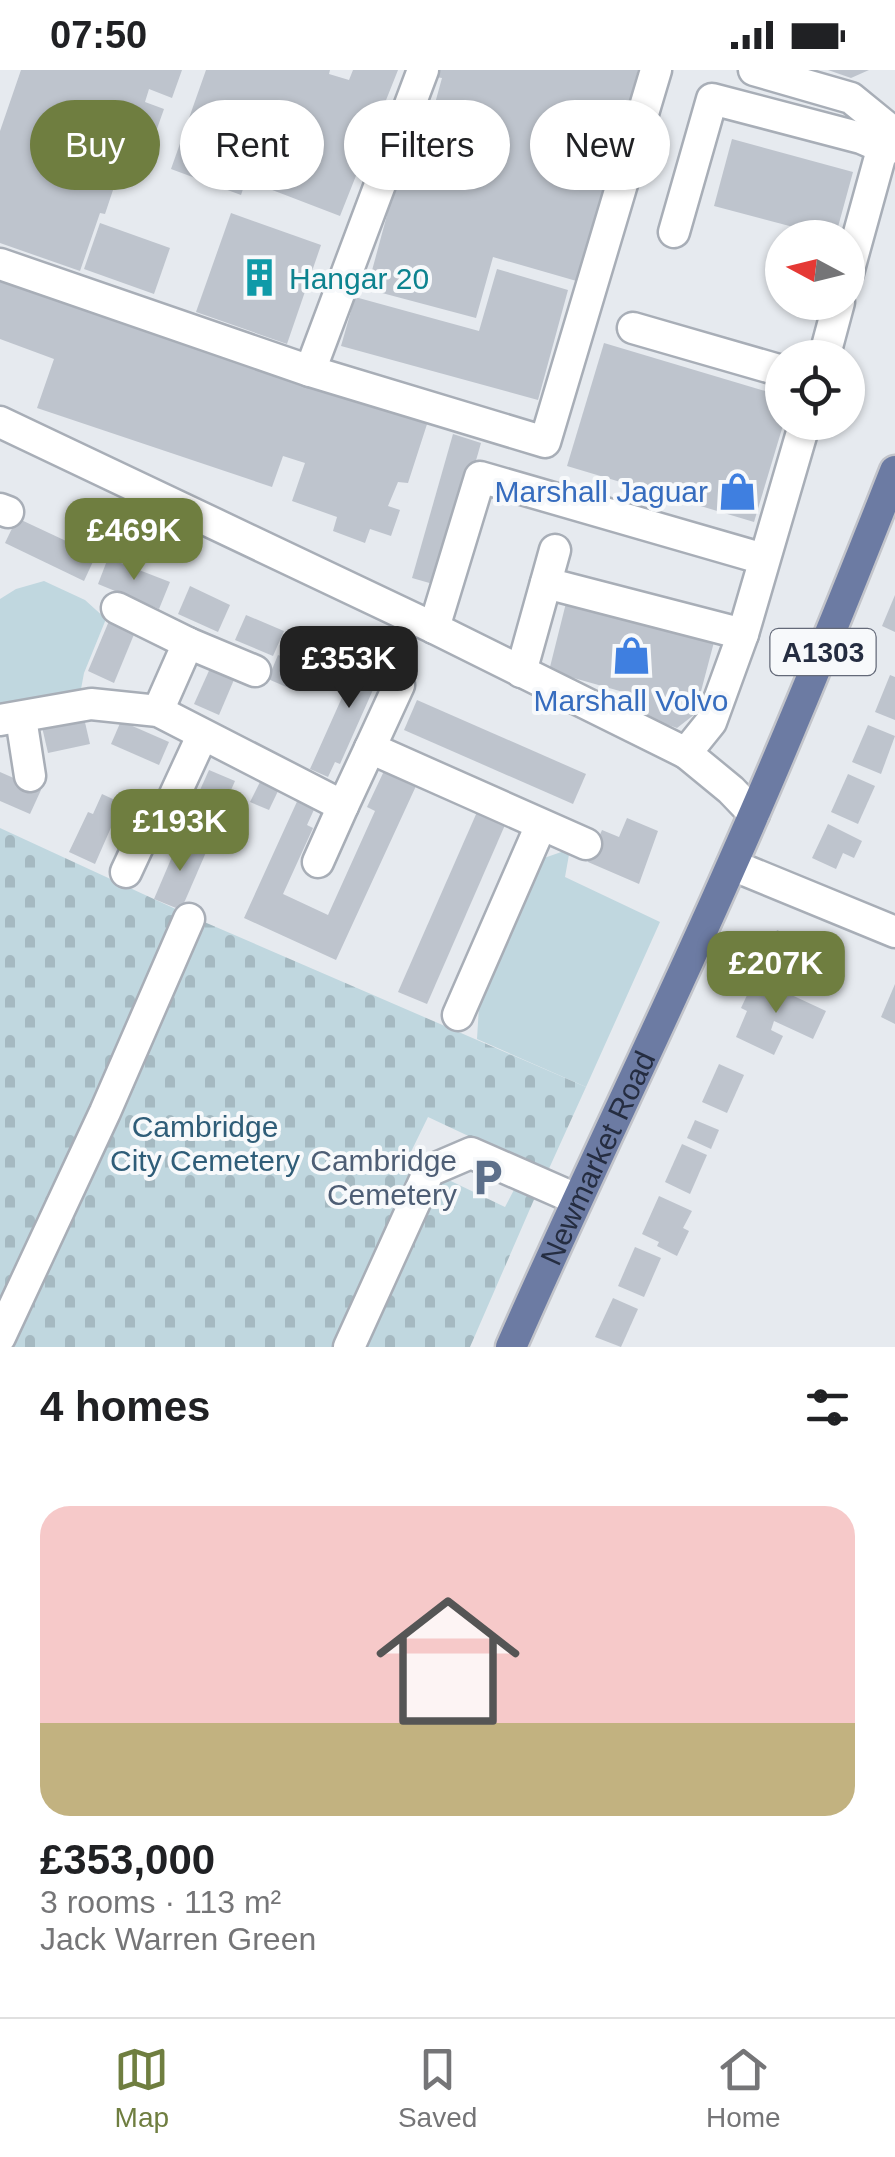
<!DOCTYPE html>
<html lang="en">
<head>
<meta charset="utf-8">
<style>
	:root { --surface:#fff; --page:#f6f6f6; --text:#202124; --muted:#757577; --line:#e0e0e0; --accent:#6f7e40 }
	body { margin:0; font-family:Arial,sans-serif; background:var(--page); color:var(--text); height:100vh; display:flex; flex-direction:column; font-size:38px; white-space:nowrap }
	* { box-sizing:border-box; margin:0 }
	p { font-size:32px; color:var(--muted) }
	.icon { flex:none; width:55px; height:55px; fill:none; stroke:currentColor; stroke-width:2; stroke-linecap:round; stroke-linejoin:round }
	.map { position:relative; height:1277px; overflow:hidden }
	.panel { display:flex; flex-direction:column; background:var(--surface); flex:1 }
	.panel>* { flex:none }
	.top-card { position:absolute; left:30px; top:30px; width:835px; height:90px; display:flex; gap:20px }
	.needle { width:65px; rotate:277deg }
	.tools { position:absolute; left:765px; top:150px; display:grid; gap:20px }
	.tools a { display:grid; place-items:center; width:100px; height:100px; border-radius:50%; background:var(--surface); box-shadow:0 2px 8px #0004; font-size:50px }
	.price { position:absolute; translate:-50% -85px; padding:0 22px; border-radius:20px; background:var(--accent); color:#fff; font-size:32px; line-height:65px; filter:drop-shadow(0 2px 5px #0008) }
	.price::after { content:''; position:absolute; left:50%; top:60px; width:30px; height:22px; margin-left:-15px; background:inherit; clip-path:polygon(0 0,100% 0,50% 100%) }
	.price.on { background:#222; color:#fff }
	ul { padding:0; list-style:none }
	li { display:grid; align-content:center; gap:20px; height:530px; padding:0 40px }
	li+li { border-top:2px solid var(--line) }
	li span { display:grid; place-items:center; height:310px; border-radius:30px; color:#555 }
	li>.icon { margin-inline-start:auto }
	span .icon { width:180px; height:180px; fill:#fffc; stroke-width:1 }
	li b { font-size:42px }
	h2 { display:flex; justify-content:space-between; align-items:center; height:120px; padding:0 40px; font-size:42px }
	.pill { padding:0 35px; border-radius:45px; background:var(--surface); box-shadow:0 2px 8px #0004; font-size:35px; line-height:90px }
	.pill.on { background:var(--accent); color:#fff }
	.status { display:flex; justify-content:space-between; align-items:center; height:70px; padding:0 50px; background:var(--surface); direction:ltr }
	.status svg { height:28px; fill:currentColor }
	.dock { display:flex; justify-content:space-around; align-items:center; height:140px; border-top:2px solid var(--line); background:var(--surface); font-size:28px; color:var(--muted) }
	.dock a { display:grid; justify-items:center; gap:5px }
	.dock .on { color:var(--accent) }
	.map>svg:first-child { display:block }
	.green { fill:#c0d7df }
	.cemetery { fill:url(#cemetery-stones) }
	.building { fill:#bec4cd }
	.lines { fill:none; stroke-linecap:round; stroke-linejoin:round }
	.minor-casing { stroke:#a8aeb7; stroke-width:35 }
	.major-casing { stroke:#c2c4ca; stroke-width:35 }
	.minor { stroke:#fff; stroke-width:30 }
	.major { stroke:#6c7ba3; stroke-width:30 }
	.labels { text-anchor:middle; dominant-baseline:central; stroke-width:8; stroke-linejoin:round; paint-order:stroke }
	.shield { fill:#f7f9fb; stroke:#646a79; stroke-width:2.5 }
	.shield-label { font-size:28px; font-weight:bold; fill:#252d41 }
	.culture-label { font-size:30px; fill:#0d838f; stroke:#f7f9fb; text-anchor:start }
	.shop-label { font-size:30px; fill:#366cbe; stroke:#f7f9fb; text-anchor:end }
	.park-label { font-size:30px; fill:#2f5d78; stroke:#f7f9fb }
	.street-label { font-size:30px; fill:#252d41; stroke:#f7f9fb }
	.service-label { font-size:30px; fill:#4e5e75; stroke:#f7f9fb; text-anchor:end }
</style>
</head>
<body>
<div class="status"><b>07:50</b><svg viewBox="0 0 49 12"><path d="M0 12V9h3v3zM5 12V6h3v6zM10 12V3h3v9zM15 12V0h3v12zM26 1h20v11H26zM47 4h2v5h-2z"/></svg></div>
<div class="map">
<svg width="895" height="1277" viewBox="0 0 895 1277">
	<defs>
		<pattern id="cemetery-stones" width="16" height="16" patternUnits="userSpaceOnUse" patternTransform="scale(2.5)"><rect width="16" height="16" fill="#c0d7df"/><path d="M2 7V4a2 2 0 0 1 4 0v3zM10 15v-3a2 2 0 0 1 4 0v3z" fill="#a5b9c1"/></pattern>
	</defs>
	<rect width="100%" height="100%" fill="#e6eaef"/>
	<g class="green">
		<polygon points="44,511 85,530 106,549 84,603 81,619 46,633 0,640 0,529 16,519"/>
		<polygon points="570,779 565,807 660,852 586,1017 477,969 479,936 544,788"/>
	</g>
	<polygon class="cemetery" points="0,758 195,848 586,1017 547,1103 428,1047 407,1090 505,1137 516,1116 536,1125 470,1277 0,1277"/>
	<g class="building">
		<polygon points="21,0 182,0 172,28 149,19 145,32 164,39 147,87 141,84 133,107 119,102 105,144 100,143 80,201 0,173 0,61"/>
		<polygon points="206,0 330,0 329,4 349,10 353,0 398,0 340,146 246,110 241,125 171,99"/>
		<polygon points="438,0 638,0 580,212 493,187 476,248 367,219 410,60 417,62 420,52 429,55 442,8 436,7"/>
		<polygon points="828,0 869,0 851,8"/>
		<polygon points="732,69 853,102 835,168 714,136"/>
		<polygon points="231,143 321,175 287,274 196,242"/>
		<polygon points="100,153 170,178 154,224 84,199"/>
		<polygon points="497,199 568,220 538,330 341,276 355,227 479,261"/>
		<polygon points="0,200 429,348 408,413 398,412 388,436 400,440 391,466 370,459 365,473 333,461 337,447 292,431 305,393 283,386 272,417 37,338 54,289 0,269"/>
		<polygon points="604,273 782,326 784,352 754,452 567,396"/>
		<polygon points="453,364 481,373 440,516 412,508"/>
		<polygon points="17,448 96,485 84,511 5,473"/>
		<polygon points="108,488 170,512 159,539 98,514"/>
		<polygon points="190,516 230,535 218,562 178,544"/>
		<polygon points="895,525 895,562 882,556"/>
		<polygon points="567,529 714,572 695,644 677,658 643,646 648,629 549,601"/>
		<polygon points="246,545 284,561 273,586 235,570"/>
		<polygon points="109,551 135,562 114,613 88,601"/>
		<polygon points="365,576 388,586 340,694 335,692 328,707 310,699"/>
		<polygon points="278,585 301,594 291,619 268,609"/>
		<polygon points="212,594 236,605 219,645 194,634"/>
		<polygon points="890,605 895,607 895,650 875,642"/>
		<polygon points="417,630 586,704 573,734 404,660"/>
		<polygon points="84,648 90,674 48,683 42,657"/>
		<polygon points="121,651 169,672 159,695 111,674"/>
		<polygon points="868,655 895,666 881,704 852,692"/>
		<polygon points="209,700 235,711 213,761 187,749"/>
		<polygon points="384,701 416,716 336,890 244,848 300,725 317,733 307,755 313,758 283,824 328,845 375,741 367,737"/>
		<polygon points="0,702 41,720 30,744 0,731"/>
		<polygon points="848,704 875,716 858,754 831,742"/>
		<polygon points="260,712 278,721 269,740 250,732"/>
		<polygon points="102,724 128,736 120,756 113,753 95,794 69,782 88,742 93,744"/>
		<polygon points="477,742 505,755 427,934 398,922"/>
		<polygon points="627,748 658,761 639,814 588,792 602,760 619,767"/>
		<polygon points="828,754 862,771 854,788 843,783 836,799 812,788"/>
		<polygon points="180,768 207,780 181,840 154,829"/>
		<polygon points="777,860 799,870 791,887 802,892 786,917 760,905"/>
		<polygon points="755,908 826,941 813,969 774,951 771,960 783,966 774,985 736,967 747,941 741,938"/>
		<polygon points="895,914 895,954 881,947"/>
		<polygon points="719,994 744,1005 727,1043 702,1032"/>
		<polygon points="695,1050 719,1060 711,1079 687,1068"/>
		<polygon points="682,1074 707,1085 690,1124 665,1112"/>
		<polygon points="659,1126 692,1141 683,1158 689,1161 677,1186 657,1176 659,1172 642,1164"/>
		<polygon points="635,1177 661,1188 644,1227 618,1216"/>
		<polygon points="613,1228 638,1239 621,1277 595,1267"/>
	</g>
	<g class="lines">
		<defs>
			<g id="minor">
				<polyline points="754,0 851,28 895,64"/>
				<polyline points="674,162 712,29 861,68 884,78"/>
				<polyline points="0,194 310,301 545,372 656,0"/>
				<polyline points="848,203 880,87 895,65"/>
				<polyline points="633,258 782,301"/>
				<polyline points="824,288 839,232"/>
				<polyline points="310,301 423,0"/>
				<polyline points="0,352 434,558 686,683 711,652 743,564 805,352"/>
				<polyline points="0,439 8,442"/>
				<polyline points="546,513 743,564"/>
				<polyline points="117,538 188,573 158,641"/>
				<polyline points="434,558 480,407 764,489"/>
				<polyline points="188,573 255,601"/>
				<polyline points="521,602 555,480"/>
				<polyline points="21,648 30,706"/>
				<polyline points="0,650 91,634 158,641 343,736 370,678 586,774"/>
				<polyline points="370,678 399,615"/>
				<polyline points="686,683 731,720 754,744"/>
				<polyline points="318,792 343,736"/>
				<polyline points="732,795 895,862"/>
				<polyline points="126,802 153,744 172,731 202,666"/>
				<polyline points="458,945 541,755"/>
				<polyline points="0,1267 105,1042 189,849"/>
				<polyline points="349,1277 429,1101 471,1083 576,1129"/>
			</g>
			<g id="major">
				<path id="s1" d="M511,1277C582,1115 661,956 732,794C790,664 843,533 895,401"/>
			</g>
		</defs>
		<use href="#minor" class="minor-casing"/>
		<use href="#major" class="major-casing"/>
		<use href="#minor" class="minor"/>
		<use href="#major" class="major"/>
	</g>
	<defs>
		<symbol id="building-bare" viewBox="-9 -9 18 18"><path d="M-4-6H4V6H1V3H-1V6H-4ZM-2.5-4.3h1.7v1.8h-1.7ZM.8-4.3h1.7v1.8H.8ZM-2.5-1h1.7V.8h-1.7ZM.8-1h1.7V.8H.8Z" fill="#0f9aa8" stroke="#f7f9fb" stroke-width="2.5" paint-order="stroke"/></symbol>
		<symbol id="shop-bare" viewBox="-9 -9 18 18"><path d="M-5-2.5h2.3a2.7 3.5 0 0 1 5.4 0H5L5.5 6h-11ZM-1.5-2.5h3a1.5 2.3 0 0 0-3 0Z" fill="#3f7fe0" stroke="#f7f9fb" stroke-width="2.5" paint-order="stroke"/></symbol>
		<symbol id="parking-bare" viewBox="-9 -9 18 18"><path d="M-3.5-5.5H1a3.5 3.5 0 0 1 0 7H-1V5.5H-3.5ZM-1-3.4V-.6H.8a1.4 1.4 0 0 0 0-2.8Z" fill="#5c6f8a" stroke="#f7f9fb" stroke-width="2.5" paint-order="stroke"/></symbol>
	</defs>
	<g fill-rule="evenodd">
		<use href="#building-bare" x="232" y="180" width="55" height="55"/>
		<use href="#shop-bare" x="710" y="394" width="55" height="55"/>
		<use href="#shop-bare" x="604" y="558" width="55" height="55"/>
		<use href="#parking-bare" x="460" y="1080" width="55" height="55"/>
	</g>
	<g class="labels">
		<rect class="shield" x="770.5" y="559" width="105" height="46" rx="8"/>
		<g class="shield-label">
			<text x="823" y="582">A1303</text>
		</g>
		<g class="culture-label">
			<text x="289" y="208">Hangar 20</text>
		</g>
		<g class="shop-label">
			<text x="708" y="421">Marshall Jaguar</text>
			<text x="631" y="630" text-anchor="middle">Marshall Volvo</text>
		</g>
		<g class="park-label">
			<text x="205" y="1056">Cambridge<tspan x="205" dy="34">City Cemetery</tspan></text>
		</g>
		<g class="street-label">
			<text stroke="none"><textPath href="#s1" startOffset="208">Newmarket Road</textPath></text>
		</g>
		<g class="service-label">
			<text x="457" y="1090">Cambridge<tspan x="457" dy="34">Cemetery</tspan></text>
		</g>
	</g>
</svg>
<div class="tools">
<a><svg class="needle" viewBox="-14 -14 28 28"><path d="M0-13l5 13h-10z" fill="#e53935"/><path d="M0 13l5-13h-10z" fill="#757577"/></svg></a>
<a><svg class="icon" aria-label="locate" viewBox="0 0 24 24"><circle cx="12" cy="12" r="6"/><path d="M12 2v4M12 18v4M2 12h4M18 12h4"/></svg></a>
</div>
<b class="price" style="left:134px;top:513px">£469K</b>
<b class="price on" style="left:349px;top:641px">£353K</b>
<b class="price" style="left:180px;top:804px">£193K</b>
<b class="price" style="left:776px;top:946px">£207K</b>
<div class="top-card">
<a class="pill on">Buy</a>
<a class="pill">Rent</a>
<a class="pill">Filters</a>
<a class="pill">New</a>
</div>
</div>
<section class="panel">
<h2>4 homes<svg class="icon" aria-label="filters" viewBox="0 0 24 24"><path d="M4 7h16M4 17h16"/><circle cx="9" cy="7" r="2"/><circle cx="15" cy="17" r="2"/></svg></h2>
<ul>
<li><span style="background:linear-gradient(#f6c9c9 70%,#c2b280 0)"><svg class="icon" aria-label="home" viewBox="0 0 24 24"><path d="M3 11l9-7 9 7M6 9v11h12V9"/></svg></span><div><b>£353,000</b><p>3 rooms · 113 m²</p><p>Jack Warren Green</p></div></li>
</ul>
</section>
<nav class="dock">
<a class="on"><svg class="icon" aria-label="map" viewBox="0 0 24 24"><path d="M3 6l6-2 6 2 6-2v14l-6 2-6-2-6 2zM9 4v14M15 6v14"/></svg>Map</a>
<a><svg class="icon" aria-label="saved" viewBox="0 0 24 24"><path d="M7 4h10v16l-5-4-5 4z"/></svg>Saved</a>
<a><svg class="icon" aria-label="home" viewBox="0 0 24 24"><path d="M3 11l9-7 9 7M6 9v11h12V9"/></svg>Home</a>
</nav>
</body>
</html>
